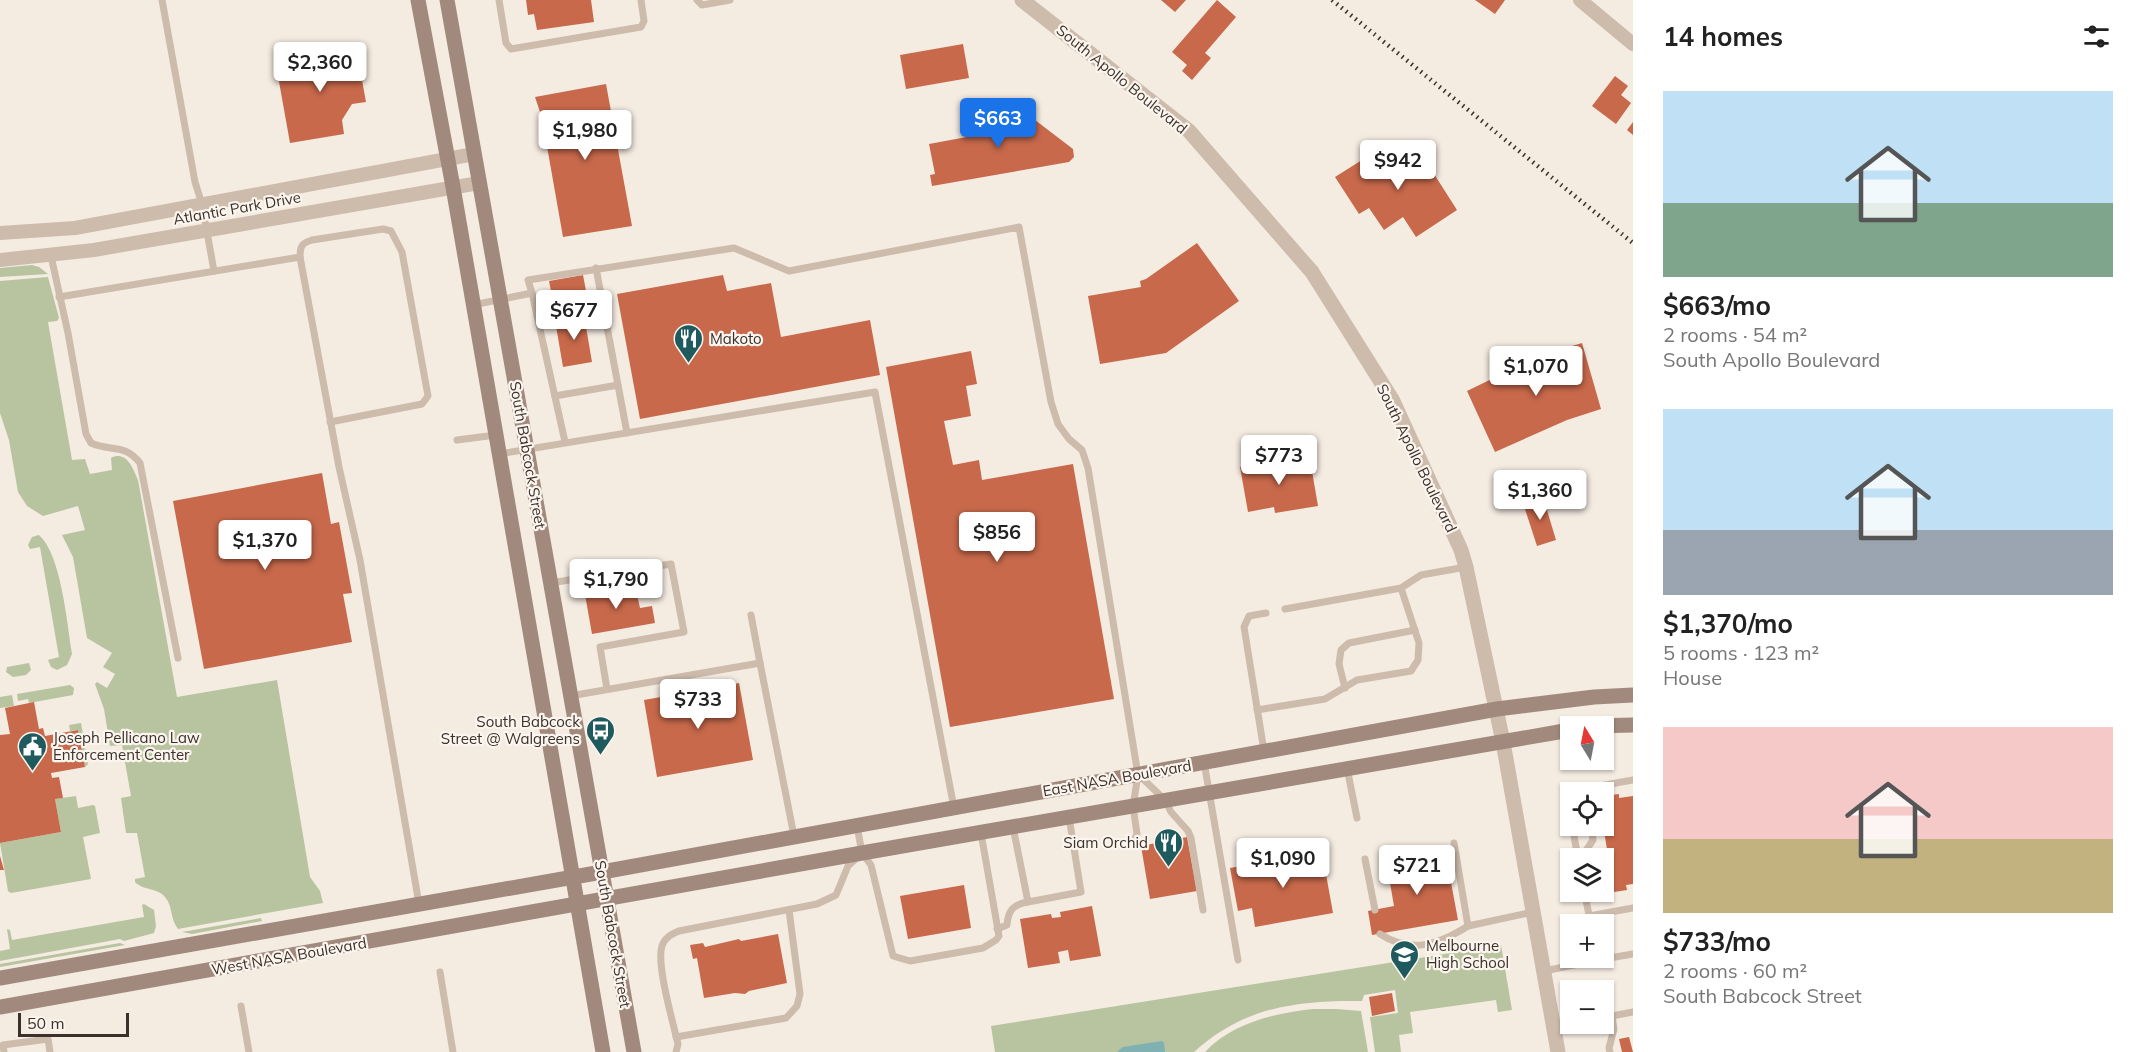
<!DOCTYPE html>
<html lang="en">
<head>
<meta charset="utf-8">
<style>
	:root { --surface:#fff; --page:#f6f6f6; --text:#222; --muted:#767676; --accent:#1a73e8 }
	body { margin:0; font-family:Mulish,sans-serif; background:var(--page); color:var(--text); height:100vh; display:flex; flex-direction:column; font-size:22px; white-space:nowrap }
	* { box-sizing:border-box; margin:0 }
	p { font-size:20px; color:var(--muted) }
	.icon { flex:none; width:33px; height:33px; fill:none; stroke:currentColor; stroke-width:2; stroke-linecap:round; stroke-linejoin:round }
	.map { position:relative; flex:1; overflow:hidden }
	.panel { display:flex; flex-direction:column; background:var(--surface); width:510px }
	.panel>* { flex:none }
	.needle { width:39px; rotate:350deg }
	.buttons { position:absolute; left:1560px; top:716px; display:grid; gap:12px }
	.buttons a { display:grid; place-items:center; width:54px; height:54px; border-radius:0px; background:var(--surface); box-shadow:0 2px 4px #0004; font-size:30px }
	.scale { position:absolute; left:18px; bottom:15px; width:111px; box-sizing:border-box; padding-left:6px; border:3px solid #3b302b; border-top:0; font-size:16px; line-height:21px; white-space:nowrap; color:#3b302b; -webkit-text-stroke:4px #fbf5ee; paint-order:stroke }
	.price { position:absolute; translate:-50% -51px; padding:0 14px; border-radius:6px; background:#fff; color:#222; font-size:20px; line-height:39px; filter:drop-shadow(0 2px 3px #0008) }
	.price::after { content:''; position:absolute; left:50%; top:36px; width:18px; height:14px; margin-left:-9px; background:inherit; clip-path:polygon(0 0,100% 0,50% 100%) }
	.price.on { background:var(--accent); color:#fff }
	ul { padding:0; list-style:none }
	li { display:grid; align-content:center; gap:12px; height:318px; padding:0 30px }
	li span { display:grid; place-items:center; height:186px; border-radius:0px; color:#555 }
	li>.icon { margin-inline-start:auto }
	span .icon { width:108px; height:108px; fill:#fffc; stroke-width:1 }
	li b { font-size:26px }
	h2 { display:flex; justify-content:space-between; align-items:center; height:72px; padding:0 30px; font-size:26px }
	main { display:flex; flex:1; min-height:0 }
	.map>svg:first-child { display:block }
	.green { fill:#b8c4a0 }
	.water { fill:#7fb0b2 }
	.building { fill:#c8694b }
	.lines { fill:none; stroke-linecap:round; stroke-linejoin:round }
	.service { stroke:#cdbbac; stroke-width:7 }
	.minor { stroke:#cdbbac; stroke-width:14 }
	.tertiary { stroke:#cdbbac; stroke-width:15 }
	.secondary { stroke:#a18a7d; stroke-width:15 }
	.rail { stroke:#3b302b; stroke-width:4.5; stroke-dasharray:1.5 4.5; stroke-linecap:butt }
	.labels { text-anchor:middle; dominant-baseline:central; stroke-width:4.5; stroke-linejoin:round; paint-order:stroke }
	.street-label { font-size:15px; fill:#3b302b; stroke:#fbf5ee }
	.poi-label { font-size:15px; fill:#3b302b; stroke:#fbf5ee; text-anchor:start }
</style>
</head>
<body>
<main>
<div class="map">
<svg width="1633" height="1052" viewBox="0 0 1633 1052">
	<rect width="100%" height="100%" fill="#f4ebe1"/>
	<g class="green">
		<polygon points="32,265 39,267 48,274 0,277 0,268"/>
		<path d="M48,277L59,318L57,321L48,322L72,460L85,459L90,474L112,470L111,458C127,450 133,469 138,480L177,697L277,680L310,877L320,891L323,903L178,929C170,919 173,906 165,897C157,887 143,891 135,882V879L145,877L137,833H126L121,798L131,796L122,745L110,746L104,709L95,684L97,682L107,688L115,674L103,667L112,653L87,638L73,557L62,535L85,530L78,506L43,516L27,506L18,492L9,440L0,413V281Z"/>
		<path d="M39,535C61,554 67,623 72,654L67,665L57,670L51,667L48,660L59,657L40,547L30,549L28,545L32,537Z"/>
		<polygon points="29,663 31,670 26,675 13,677 6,672 7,667"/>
		<polygon points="70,685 74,688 73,695 29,703 28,699 18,701 17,694"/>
		<polygon points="12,695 14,706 0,708 0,697"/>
		<polygon points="81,723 88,764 85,767 78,730 70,731 69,725"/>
		<polygon points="76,796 78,808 93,805 95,806 100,833 83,837 91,879 11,893 8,891 0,843 61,832 55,799"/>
		<polygon points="144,904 154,910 156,926 154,933 124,941 120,939 0,961 0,951 10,949 7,929 10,930 12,940 144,917 142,905"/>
		<polygon points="261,918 262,921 192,934 182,932"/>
		<polygon points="120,943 125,945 0,967 0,964"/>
		<path d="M1501,945L1512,1010L1498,1012L1496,1000L1410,1012L1413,1033L1399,1035L1401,1052H1375L1370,1017L1398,1013L1395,990L1364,995L1362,1001C1298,1000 1243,1007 1194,1052H995L991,1026Z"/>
		<path d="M1313,1009H1336L1361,1011L1368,1052H1205C1232,1023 1275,1013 1313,1009Z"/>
	</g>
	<polygon class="water" points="1162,1041 1164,1043 1165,1052 1117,1052 1123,1047"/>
	<g class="building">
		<polygon points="526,0 591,0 594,22 537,30 534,14 528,15"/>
		<polygon points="1161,0 1186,0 1175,12"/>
		<polygon points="1217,0 1236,17 1205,53 1211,58 1192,80 1182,71 1187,65 1172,52"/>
		<polygon points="1475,0 1505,0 1495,14"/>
		<polygon points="963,44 969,78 906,89 900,55"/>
		<polygon points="356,47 366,102 352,104 342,120 344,134 290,143 278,76 289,60"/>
		<polygon points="1615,76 1628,86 1621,95 1631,103 1616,124 1592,106"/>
		<polygon points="606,84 632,226 563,237 542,118 535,97"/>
		<polygon points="1018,107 1073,149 1074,157 1069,162 932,186 930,175 935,174 929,144 972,136 969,119 1009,112 1008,108"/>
		<polygon points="1633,122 1633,135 1627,130"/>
		<polygon points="1402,146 1410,158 1420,152 1457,210 1416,237 1403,217 1384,230 1369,208 1359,214 1335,177 1373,153 1378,161"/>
		<polygon points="1197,243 1239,301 1166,353 1100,364 1088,296 1141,287 1140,281 1146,279"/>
		<polygon points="583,275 587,296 549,302 547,291 551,291 549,281"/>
		<polygon points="723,275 727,291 771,283 781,337 870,320 880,375 640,419 617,294"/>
		<polygon points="584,315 592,362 563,367 555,320"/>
		<polygon points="1582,343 1601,409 1567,420 1495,452 1467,391 1539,356"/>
		<polygon points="971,351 977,384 966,386 971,416 944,421 953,465 979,460 982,480 1073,464 1114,699 950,727 886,367"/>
		<polygon points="1304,455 1306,472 1312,471 1318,506 1275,513 1274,507 1248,512 1240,467"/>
		<polygon points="322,473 331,524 339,522 352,593 343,594 352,642 204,669 173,501"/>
		<polygon points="1543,497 1556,540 1537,546 1523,503"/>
		<polygon points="604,586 605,589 610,588 611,595 636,590 640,608 652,606 655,623 592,634 584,589"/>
		<polygon points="739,683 753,760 657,777 644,700"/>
		<polygon points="34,702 39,729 43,728 45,736 78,730 85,767 51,773 52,778 59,777 63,798 55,799 61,832 0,843 0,735 10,734 5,708"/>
		<polygon points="1619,794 1619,798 1633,796 1633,884 1626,885 1627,890 1614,892 1604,831 1586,834 1584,825 1604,825 1604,796"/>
		<polygon points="1187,837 1197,891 1150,899 1141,846"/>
		<polygon points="1322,852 1333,913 1255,927 1252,908 1238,911 1230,868"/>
		<polygon points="1428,854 1429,858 1440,856 1442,867 1448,866 1458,920 1372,935 1368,911 1394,906 1389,877 1396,875 1393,860"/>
		<polygon points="0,856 4,870 0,870"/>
		<polygon points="964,885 971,928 908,939 900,896"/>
		<polygon points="1092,906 1101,956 1070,961 1068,950 1058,952 1060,963 1028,968 1020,919 1051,914 1052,918 1061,917 1060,912"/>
		<polygon points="778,934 787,983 749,991 745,994 735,993 704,998 697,958 693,959 690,945 703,943 705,947 739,939 741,941"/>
		<polygon points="1392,993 1395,1011 1372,1016 1369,997"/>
		<polygon points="1629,1037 1633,1052 1622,1052 1619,1039"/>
	</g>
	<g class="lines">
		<g class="service">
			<polyline points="162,0 195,182 202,204 214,271"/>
			<polyline points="499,0 506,43 511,49 641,27 644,21 641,0"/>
			<polyline points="697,0 702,5 730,0"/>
			<path d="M51,256L68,333L86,434L91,443C111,452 124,443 140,463L178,658"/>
			<polyline points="596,268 627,433"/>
			<polyline points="532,293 528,280 734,248 789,271 1019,227 1051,402 1058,424 1069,439 1082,450 1088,468 1138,775 1133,806 1137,834 1134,841"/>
			<polyline points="59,297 300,257"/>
			<polyline points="473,305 532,293 565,442"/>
			<polyline points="537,316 603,302"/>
			<polyline points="555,396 618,385"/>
			<path d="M330,422L422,404L428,396L402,252L391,231L383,229L312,240C302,243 300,246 300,257L339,467L360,560L419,904"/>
			<polyline points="457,440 496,435"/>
			<polyline points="499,454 875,392 954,808"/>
			<polyline points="550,583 671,564 684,632 600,647 607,689"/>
			<polyline points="1285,609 1401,588 1421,575 1466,567"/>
			<polyline points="751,615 760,663"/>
			<polyline points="1345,688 1339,664 1341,650 1349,643 1415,630"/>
			<polyline points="570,696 760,663 794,836"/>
			<polyline points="1257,710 1325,699 1357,680 1411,671 1418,660 1419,643 1401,588"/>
			<polyline points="1264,751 1244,627 1249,616 1266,613"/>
			<polyline points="1204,762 1238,960"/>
			<polyline points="1347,768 1357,818"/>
			<polyline points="1140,776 1165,800 1171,812 1188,831 1191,838 1203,910"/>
			<polyline points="1570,817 1566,792 1633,780"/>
			<polyline points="1572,825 1578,858"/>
			<polyline points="857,826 862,853 871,865 893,956 910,961 983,948 996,940 999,936 981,833"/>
			<polyline points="1013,827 1028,902 1081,892 1069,817"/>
			<polyline points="1454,843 1468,926 1533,912"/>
			<polyline points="1581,858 1593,840 1592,833"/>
			<polyline points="1365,859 1375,910"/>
			<polyline points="1584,891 1591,924"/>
			<polyline points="1589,916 1633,908"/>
			<path d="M997,929L1007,925C1008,910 1014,904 1028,902"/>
			<path d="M1380,934C1411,954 1438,945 1468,926"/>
			<polyline points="1598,960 1633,954"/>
			<polyline points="1544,971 1598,960 1597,957"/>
			<polyline points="440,972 453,1052"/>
			<polyline points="241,1006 249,1052"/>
			<polyline points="1612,1016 1633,1012"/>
			<polyline points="1604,1017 1612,1016 1614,1029 1609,1048 1610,1052"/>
			<polyline points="1553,1026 1571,1023"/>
			<polyline points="676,1037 786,1018 797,1006 800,994 789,910"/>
			<polyline points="4,1052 3,1045 48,1039 50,1052"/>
			<path d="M676,1052L678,1044C673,1022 656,964 662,946C665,937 672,934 679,931L817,904L836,895L848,866L858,857"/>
		</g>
		<g class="minor">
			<polyline points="1580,0 1633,44"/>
			<polyline points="0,233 75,228 474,154"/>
			<polyline points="0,260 94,250 479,183"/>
		</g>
		<polyline class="tertiary" points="1022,0 1189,131 1312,272 1393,401 1461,550 1466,567 1503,742 1558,1052"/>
		<g class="secondary">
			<polyline points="418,0 453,187 603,1052"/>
			<polyline points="447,0 634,1052"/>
			<polyline points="1593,726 1633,725"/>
			<polyline points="0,978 602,872 1497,709 1594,697 1633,695"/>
			<polyline points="0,1007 862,853 1570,730"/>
		</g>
		<polyline class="rail" points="1332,0 1633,243"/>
	</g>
	<defs>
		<symbol id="restaurant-pin" viewBox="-11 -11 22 30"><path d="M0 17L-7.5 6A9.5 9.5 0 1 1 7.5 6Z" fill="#1f5a5e" stroke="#fbf5ee"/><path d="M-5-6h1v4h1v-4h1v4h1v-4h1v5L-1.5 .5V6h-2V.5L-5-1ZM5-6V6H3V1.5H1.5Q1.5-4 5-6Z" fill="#fff"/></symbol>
		<symbol id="bus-pin" viewBox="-11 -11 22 30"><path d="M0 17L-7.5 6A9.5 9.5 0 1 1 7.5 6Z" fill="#1f5a5e" stroke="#fbf5ee"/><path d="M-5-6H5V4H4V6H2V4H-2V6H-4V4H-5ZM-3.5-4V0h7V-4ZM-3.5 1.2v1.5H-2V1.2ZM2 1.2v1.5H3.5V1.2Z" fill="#fff"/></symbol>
		<symbol id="civic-pin" viewBox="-11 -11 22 30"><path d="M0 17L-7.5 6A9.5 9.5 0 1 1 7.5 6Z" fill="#1f5a5e" stroke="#fbf5ee"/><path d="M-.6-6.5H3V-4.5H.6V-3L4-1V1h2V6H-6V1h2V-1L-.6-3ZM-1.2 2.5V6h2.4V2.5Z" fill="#fff"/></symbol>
		<symbol id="school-pin" viewBox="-11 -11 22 30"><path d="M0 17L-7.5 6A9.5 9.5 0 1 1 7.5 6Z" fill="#1f5a5e" stroke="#fbf5ee"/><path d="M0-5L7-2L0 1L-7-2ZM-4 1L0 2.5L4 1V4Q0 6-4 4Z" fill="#fff"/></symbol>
	</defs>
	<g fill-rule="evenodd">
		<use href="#restaurant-pin" x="672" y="322" width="33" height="45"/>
		<use href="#bus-pin" x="584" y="714" width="33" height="45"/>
		<use href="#civic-pin" x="16" y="730" width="33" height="45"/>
		<use href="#restaurant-pin" x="1152" y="826" width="33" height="45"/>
		<use href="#school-pin" x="1388" y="938" width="33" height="45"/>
	</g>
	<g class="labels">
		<g class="street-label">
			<text transform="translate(1122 79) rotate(39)">South Apollo Boulevard</text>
			<text transform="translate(237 208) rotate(-10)">Atlantic Park Drive</text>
			<text transform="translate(528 455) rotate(80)">South Babcock Street</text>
			<text transform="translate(1417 458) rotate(64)">South Apollo Boulevard</text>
			<text transform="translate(1117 778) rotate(-10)">East NASA Boulevard</text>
			<text transform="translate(613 934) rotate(80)">South Babcock Street</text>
			<text transform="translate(289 956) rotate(-10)">West NASA Boulevard</text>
		</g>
		<g class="poi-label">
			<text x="710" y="338">Makoto</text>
			<text x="580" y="721" text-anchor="end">South Babcock<tspan x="580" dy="17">Street @ Walgreens</tspan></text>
			<text x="53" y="737">Joseph Pellicano Law<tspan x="53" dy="17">Enforcement Center</tspan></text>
			<text x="1148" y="842" text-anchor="end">Siam Orchid</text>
			<text x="1426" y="945">Melbourne<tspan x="1426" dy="17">High School</tspan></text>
		</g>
	</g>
</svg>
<div class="buttons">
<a><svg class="needle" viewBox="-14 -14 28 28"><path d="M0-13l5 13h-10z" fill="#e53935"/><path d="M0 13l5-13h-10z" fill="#767676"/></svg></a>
<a><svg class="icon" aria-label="locate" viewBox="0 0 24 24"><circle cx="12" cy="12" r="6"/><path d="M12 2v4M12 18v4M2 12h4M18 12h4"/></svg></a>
<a><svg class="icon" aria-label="layers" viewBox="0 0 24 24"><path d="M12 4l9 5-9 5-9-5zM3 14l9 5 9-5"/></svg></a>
<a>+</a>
<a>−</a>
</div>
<div class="scale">50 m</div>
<b class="price" style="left:320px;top:93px">$2,360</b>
<b class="price on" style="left:998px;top:149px">$663</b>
<b class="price" style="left:585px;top:161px">$1,980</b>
<b class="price" style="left:1398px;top:191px">$942</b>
<b class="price" style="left:574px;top:341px">$677</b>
<b class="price" style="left:1536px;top:397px">$1,070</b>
<b class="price" style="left:1279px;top:486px">$773</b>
<b class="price" style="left:1540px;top:521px">$1,360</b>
<b class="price" style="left:997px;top:563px">$856</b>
<b class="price" style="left:265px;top:571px">$1,370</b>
<b class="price" style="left:616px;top:610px">$1,790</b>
<b class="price" style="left:698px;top:730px">$733</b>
<b class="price" style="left:1283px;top:889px">$1,090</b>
<b class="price" style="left:1417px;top:896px">$721</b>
</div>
<section class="panel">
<h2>14 homes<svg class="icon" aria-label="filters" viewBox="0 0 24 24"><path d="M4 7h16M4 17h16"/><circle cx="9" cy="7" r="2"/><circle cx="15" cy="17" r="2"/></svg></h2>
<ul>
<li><span style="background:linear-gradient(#bfe0f5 60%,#7fa58c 0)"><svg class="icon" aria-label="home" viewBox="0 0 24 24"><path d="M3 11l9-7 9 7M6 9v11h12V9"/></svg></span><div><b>$663/mo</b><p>2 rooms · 54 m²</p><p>South Apollo Boulevard</p></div></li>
<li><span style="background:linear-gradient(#bfe0f5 65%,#9aa5b1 0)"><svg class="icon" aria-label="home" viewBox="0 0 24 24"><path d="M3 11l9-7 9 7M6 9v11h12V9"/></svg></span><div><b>$1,370/mo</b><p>5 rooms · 123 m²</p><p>House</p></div></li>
<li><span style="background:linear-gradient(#f6c9c9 60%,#c2b280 0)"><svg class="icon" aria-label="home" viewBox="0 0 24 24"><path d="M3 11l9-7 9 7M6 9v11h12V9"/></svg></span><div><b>$733/mo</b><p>2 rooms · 60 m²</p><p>South Babcock Street</p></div></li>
</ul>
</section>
</main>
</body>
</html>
